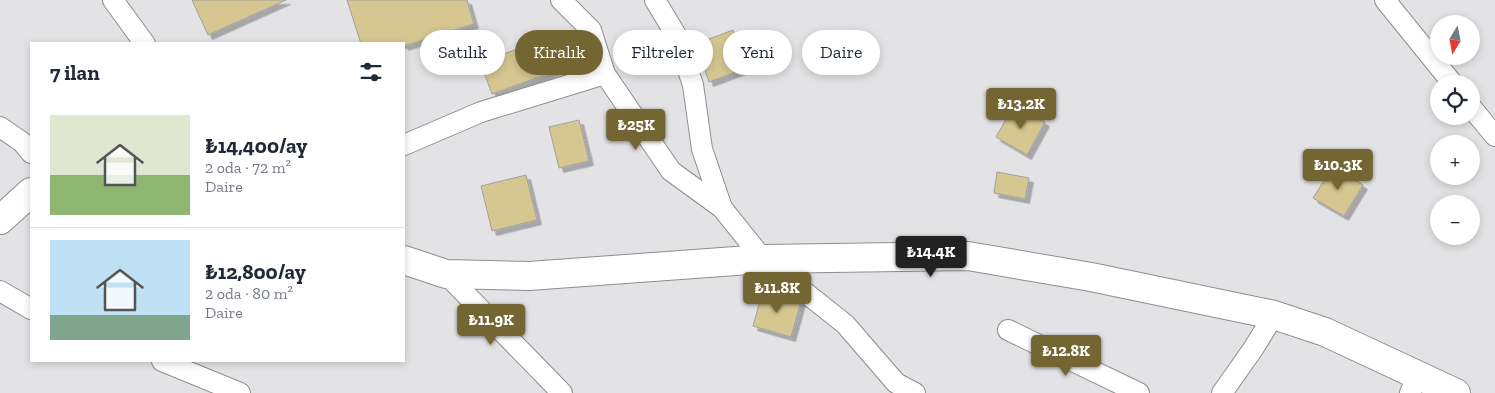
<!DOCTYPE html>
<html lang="tr">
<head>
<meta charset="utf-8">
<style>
	:root { --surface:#fff; --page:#f2f2f3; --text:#1f2937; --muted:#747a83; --line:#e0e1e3; --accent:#736633 }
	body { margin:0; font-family:"Zilla Slab",serif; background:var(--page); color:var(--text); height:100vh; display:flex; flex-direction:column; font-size:19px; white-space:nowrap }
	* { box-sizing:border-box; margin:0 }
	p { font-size:16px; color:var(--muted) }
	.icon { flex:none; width:28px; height:28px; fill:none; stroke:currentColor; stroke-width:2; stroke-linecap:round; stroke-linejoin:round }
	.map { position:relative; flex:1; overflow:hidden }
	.sheet { position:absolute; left:30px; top:42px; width:375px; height:320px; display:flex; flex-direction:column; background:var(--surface); border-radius:0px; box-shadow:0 2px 8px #0003 }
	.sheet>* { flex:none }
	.banner { position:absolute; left:420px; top:30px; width:475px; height:45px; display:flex; gap:10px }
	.needle { width:32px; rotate:190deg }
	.controls { position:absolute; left:1430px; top:15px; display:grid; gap:10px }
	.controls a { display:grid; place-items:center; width:50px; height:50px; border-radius:50%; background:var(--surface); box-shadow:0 2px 8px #0003; font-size:25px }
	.price { position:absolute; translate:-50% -42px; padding:0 11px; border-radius:5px; background:var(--accent); color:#fff; font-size:16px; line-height:32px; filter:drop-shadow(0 1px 2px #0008) }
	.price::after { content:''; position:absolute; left:50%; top:30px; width:15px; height:11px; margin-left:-8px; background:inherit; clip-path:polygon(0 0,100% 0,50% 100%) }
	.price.selected { background:#222; color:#fff }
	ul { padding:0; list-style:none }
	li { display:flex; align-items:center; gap:15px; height:125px; padding:0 20px }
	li+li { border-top:1px solid var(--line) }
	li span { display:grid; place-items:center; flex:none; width:140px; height:100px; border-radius:0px; color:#555 }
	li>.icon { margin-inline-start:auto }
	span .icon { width:60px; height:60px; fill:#fffc; stroke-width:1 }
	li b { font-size:21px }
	h2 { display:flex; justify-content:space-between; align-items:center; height:60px; padding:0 20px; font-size:21px }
	.pill { padding:0 18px; border-radius:22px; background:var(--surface); box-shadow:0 2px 8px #0003; font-size:18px; line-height:45px }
	.pill.selected { background:var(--accent); color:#fff }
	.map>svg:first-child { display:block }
	.building { fill:#d6c791; stroke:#a1a19e; filter:url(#shadow) }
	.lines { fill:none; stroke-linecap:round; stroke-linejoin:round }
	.street-casing { stroke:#8e8e91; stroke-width:22 }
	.secondary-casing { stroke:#8e8e91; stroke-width:30 }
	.street { stroke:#fff; stroke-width:20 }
	.secondary { stroke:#fff; stroke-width:28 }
</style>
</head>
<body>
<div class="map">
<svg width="1495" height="393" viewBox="0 0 1495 393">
	<defs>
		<filter id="shadow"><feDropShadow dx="4.5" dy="4.5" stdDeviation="0" flood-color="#0004"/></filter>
	</defs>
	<rect width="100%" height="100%" fill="#e3e3e6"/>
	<g class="building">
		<polygon points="192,0 286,0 208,35"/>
		<polygon points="347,0 467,0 474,24 404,46 404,44 361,44"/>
		<polygon points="733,30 747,68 709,82 696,44"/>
		<polygon points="553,37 564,68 492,94 480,62"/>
		<polygon points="1014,105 1045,122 1027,155 996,137"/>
		<polygon points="579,120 589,161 559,168 549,127"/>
		<polygon points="1333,166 1363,185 1344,216 1313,198"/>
		<polygon points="997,172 1029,178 1025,199 994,193"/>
		<polygon points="526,175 537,220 492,231 481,186"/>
		<polygon points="763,290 801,301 791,337 753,326"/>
	</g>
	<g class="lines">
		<defs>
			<g id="street">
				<polyline points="113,0 145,44"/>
				<polyline points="561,0 591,30 605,74 671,171 722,208 763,259 845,324 896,383 915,393"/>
				<polyline points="655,0 676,35 693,85 702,149 722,208"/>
				<polyline points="1385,0 1453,84"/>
				<polyline points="1471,107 1495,136"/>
				<polyline points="0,127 22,142 31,153"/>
				<polyline points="404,145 481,112 605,74"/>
				<polyline points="446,274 562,393"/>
				<polyline points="0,291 31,309"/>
				<polyline points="1008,330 1139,393"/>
				<polyline points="162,361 240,393"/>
				<polyline points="1222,393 1253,349 1274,315"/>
				<polyline points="1410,393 1418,375"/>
			</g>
			<g id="secondary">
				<polyline points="0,220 31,192"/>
				<polyline points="404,260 446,274 529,276 763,259 968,256 1091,277 1274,315 1325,332 1456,393"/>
			</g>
		</defs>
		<use href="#street" class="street-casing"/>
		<use href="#secondary" class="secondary-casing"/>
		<use href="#street" class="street"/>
		<use href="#secondary" class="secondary"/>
	</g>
</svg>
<div class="controls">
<a><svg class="needle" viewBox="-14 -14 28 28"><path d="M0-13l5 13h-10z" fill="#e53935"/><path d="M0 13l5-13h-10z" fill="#747a83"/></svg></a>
<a><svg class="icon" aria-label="locate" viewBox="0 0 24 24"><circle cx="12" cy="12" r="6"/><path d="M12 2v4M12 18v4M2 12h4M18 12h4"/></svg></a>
<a>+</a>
<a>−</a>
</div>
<b class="price" style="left:1021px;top:130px">₺13.2K</b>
<b class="price" style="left:636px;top:151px">₺25K</b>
<b class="price" style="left:1338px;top:191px">₺10.3K</b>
<b class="price selected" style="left:931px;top:278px">₺14.4K</b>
<b class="price" style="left:777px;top:314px">₺11.8K</b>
<b class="price" style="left:491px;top:346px">₺11.9K</b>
<b class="price" style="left:1066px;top:377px">₺12.8K</b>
<div class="banner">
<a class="pill">Satılık</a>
<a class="pill selected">Kiralık</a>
<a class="pill">Filtreler</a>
<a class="pill">Yeni</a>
<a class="pill">Daire</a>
</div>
<section class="sheet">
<h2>7 ilan<svg class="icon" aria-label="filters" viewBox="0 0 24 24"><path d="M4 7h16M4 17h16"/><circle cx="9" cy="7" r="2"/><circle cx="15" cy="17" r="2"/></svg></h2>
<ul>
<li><span style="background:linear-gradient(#dfe7d0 60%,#8fb573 0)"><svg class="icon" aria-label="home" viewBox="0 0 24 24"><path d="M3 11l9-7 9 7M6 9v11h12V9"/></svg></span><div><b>₺14,400/ay</b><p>2 oda · 72 m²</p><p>Daire</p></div></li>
<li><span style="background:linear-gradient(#bfe0f5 75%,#7fa58c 0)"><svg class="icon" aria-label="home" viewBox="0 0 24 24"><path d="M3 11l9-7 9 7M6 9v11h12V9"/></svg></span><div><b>₺12,800/ay</b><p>2 oda · 80 m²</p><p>Daire</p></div></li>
</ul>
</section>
</div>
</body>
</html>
